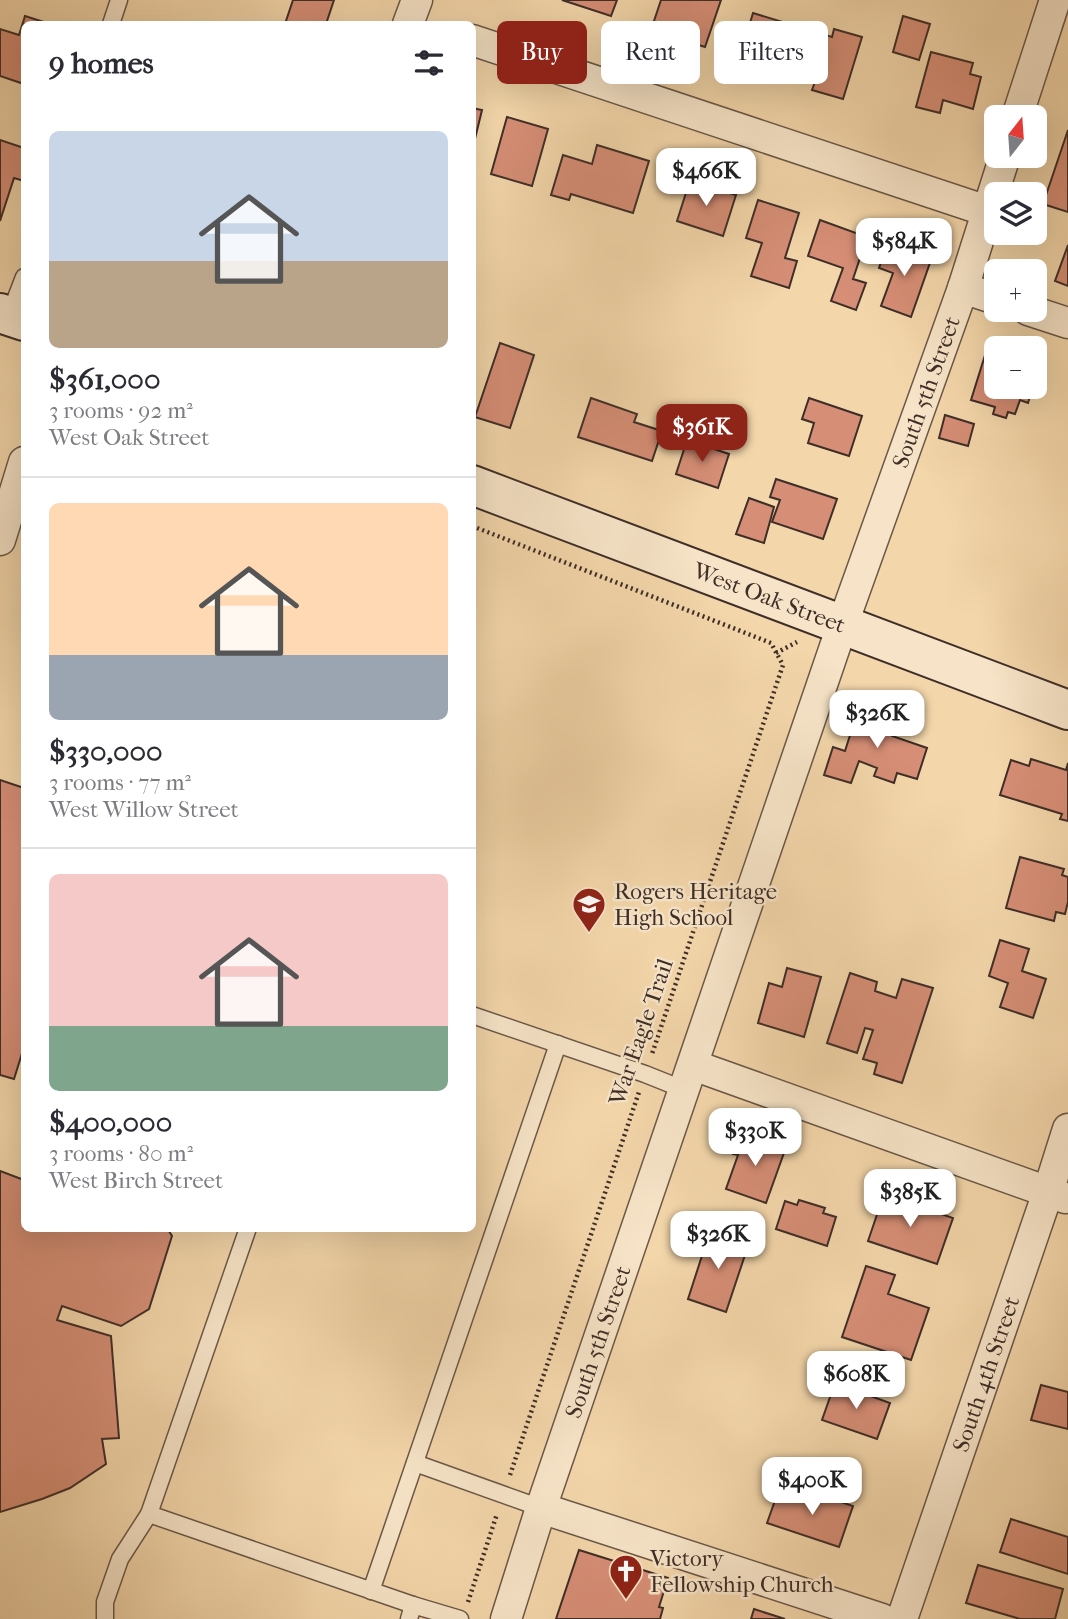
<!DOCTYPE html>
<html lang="en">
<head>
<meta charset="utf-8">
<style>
	:root { --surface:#fff; --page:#f2f2f3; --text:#2b2b33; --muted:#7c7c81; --line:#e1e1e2; --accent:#8f2418 }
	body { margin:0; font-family:"IM FELL French Canon",serif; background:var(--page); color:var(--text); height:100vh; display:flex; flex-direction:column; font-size:26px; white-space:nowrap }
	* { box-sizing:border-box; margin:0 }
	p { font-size:23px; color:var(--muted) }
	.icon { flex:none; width:38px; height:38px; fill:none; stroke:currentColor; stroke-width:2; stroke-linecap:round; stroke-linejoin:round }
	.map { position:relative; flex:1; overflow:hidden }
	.details { position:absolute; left:21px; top:21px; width:455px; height:1211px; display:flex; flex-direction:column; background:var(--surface); border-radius:10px; box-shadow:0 7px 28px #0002 }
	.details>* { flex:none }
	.hud { position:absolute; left:497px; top:21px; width:466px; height:63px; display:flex; gap:14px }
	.needle { width:46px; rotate:17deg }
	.buttons { position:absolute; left:984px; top:105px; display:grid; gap:14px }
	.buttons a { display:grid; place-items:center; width:63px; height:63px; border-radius:10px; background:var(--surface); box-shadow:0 7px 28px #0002; font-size:35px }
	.price { position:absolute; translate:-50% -60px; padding:0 16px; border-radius:14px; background:#fff; color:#222; font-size:23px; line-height:46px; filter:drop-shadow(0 2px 4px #0008) }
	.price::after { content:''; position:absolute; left:50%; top:42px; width:21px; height:16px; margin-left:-10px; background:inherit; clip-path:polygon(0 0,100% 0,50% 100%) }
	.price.current { background:var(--accent); color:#fff }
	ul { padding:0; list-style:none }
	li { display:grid; align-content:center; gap:14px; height:371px; padding:0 28px }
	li+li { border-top:2px solid var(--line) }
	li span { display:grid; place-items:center; height:217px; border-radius:10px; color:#555 }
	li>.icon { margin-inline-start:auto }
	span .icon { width:126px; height:126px; fill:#fffc; stroke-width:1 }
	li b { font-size:30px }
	h2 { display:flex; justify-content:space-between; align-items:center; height:84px; padding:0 28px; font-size:30px }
	.tag { padding:0 24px; border-radius:10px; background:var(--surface); box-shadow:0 7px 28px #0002; font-size:24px; line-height:63px }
	.tag.current { background:var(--accent); color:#fff }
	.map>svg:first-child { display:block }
	.building { fill:#d68e76; stroke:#3e2e28; stroke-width:2 }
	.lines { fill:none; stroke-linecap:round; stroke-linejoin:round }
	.lane-casing { stroke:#6b5848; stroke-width:19 }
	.street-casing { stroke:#6b5848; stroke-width:33 }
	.secondary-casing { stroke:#3e2e28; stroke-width:42 }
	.path { stroke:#3e2e28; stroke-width:4.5; stroke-dasharray:2 3.5; stroke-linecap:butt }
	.lane { stroke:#f7e4c8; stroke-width:16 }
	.street { stroke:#f7e4c8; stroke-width:30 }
	.secondary { stroke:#f7e4c8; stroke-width:38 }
	.labels { text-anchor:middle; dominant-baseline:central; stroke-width:5; stroke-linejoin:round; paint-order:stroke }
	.street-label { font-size:23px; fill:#3e2e28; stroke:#f7e4c8 }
	.poi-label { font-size:23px; fill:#3e2e28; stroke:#f7e4c8; text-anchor:start }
</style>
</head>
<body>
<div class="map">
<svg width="1068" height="1619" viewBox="0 0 1068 1619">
	<rect width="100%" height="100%" fill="#f3d6aa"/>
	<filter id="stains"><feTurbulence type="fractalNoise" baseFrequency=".00286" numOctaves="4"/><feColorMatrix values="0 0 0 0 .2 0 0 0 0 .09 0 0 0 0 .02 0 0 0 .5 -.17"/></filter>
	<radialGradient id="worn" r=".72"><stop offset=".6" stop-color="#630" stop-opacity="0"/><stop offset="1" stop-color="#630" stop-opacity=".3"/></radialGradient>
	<g class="building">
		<polygon points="293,0 334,0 326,24 285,24"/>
		<polygon points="562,0 617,0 611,16"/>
		<polygon points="661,0 721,0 705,47 651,30"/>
		<polygon points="753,13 832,37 834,29 862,37 843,99 812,90 816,79 740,56"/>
		<polygon points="25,16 50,24 24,24 24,84 0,76 0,29 19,35"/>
		<polygon points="903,16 930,24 919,60 893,52"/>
		<polygon points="931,52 973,63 970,74 981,77 973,109 943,100 940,113 916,107"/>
		<polygon points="472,108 482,110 473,147 472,147"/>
		<polygon points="507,117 548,129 532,186 491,174"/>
		<polygon points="1068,130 1068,212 1043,204"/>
		<polygon points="0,140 24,148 24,181 14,178 0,221"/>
		<polygon points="597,145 649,161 633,213 571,194 569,200 551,195 563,155 592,164"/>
		<polygon points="690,180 736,195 723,236 677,221"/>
		<polygon points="758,200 799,213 785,258 797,261 789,288 751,276 762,243 746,238"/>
		<polygon points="820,220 867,237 853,279 866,283 856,310 831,301 843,268 808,256"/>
		<polygon points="888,242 932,257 911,317 881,306 893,273 879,268"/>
		<polygon points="1068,245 1068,286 1055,281"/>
		<polygon points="500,343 534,355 510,428 475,417"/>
		<polygon points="986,352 996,355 996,387 1033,387 1028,403 1020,400 1015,414 1008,412 1006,418 993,414 995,407 971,400"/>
		<polygon points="591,398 637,414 634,422 662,431 652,461 578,437"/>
		<polygon points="809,398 862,416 849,456 808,443 814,423 802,419"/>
		<polygon points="945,415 974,424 968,446 939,438"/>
		<polygon points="687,440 729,454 718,488 676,474"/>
		<polygon points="776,479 837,499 823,539 772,522 780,500 770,497"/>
		<polygon points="749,498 774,507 764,543 736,534"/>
		<polygon points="868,705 899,715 892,736 927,748 917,779 897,773 894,783 874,776 877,768 859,761 851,783 824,775 833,747 845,751 852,729 860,732"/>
		<polygon points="1031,759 1066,770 1068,763 1068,821 1060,819 1062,814 1000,795 1011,760 1029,766"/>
		<polygon points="0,780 24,788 24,1047 14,1079 0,1075"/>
		<polygon points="1020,857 1064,869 1062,875 1068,877 1068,902 1065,914 1056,912 1054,921 1006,908"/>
		<polygon points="1000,940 1029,949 1022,971 1046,979 1033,1018 1000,1007 1008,983 989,976"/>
		<polygon points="787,968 821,977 804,1037 758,1023 769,983 782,987"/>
		<polygon points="850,973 877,982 875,991 896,998 902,979 933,988 902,1083 874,1074 877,1063 863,1059 873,1030 865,1028 857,1053 827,1043"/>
		<polygon points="740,1133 785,1150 766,1203 726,1189 738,1155 733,1154"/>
		<polygon points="0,1171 24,1180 24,1228 167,1228 172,1236 149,1309 121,1326 62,1306 57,1320 111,1336 119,1438 102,1439 106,1464 70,1488 42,1499 0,1512"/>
		<polygon points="884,1194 953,1218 937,1264 868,1241"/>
		<polygon points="799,1200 825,1208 823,1213 836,1217 827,1246 776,1229 785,1201 797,1205"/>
		<polygon points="710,1231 749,1243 726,1312 688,1299"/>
		<polygon points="866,1266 895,1275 888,1294 929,1308 911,1360 842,1337"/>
		<polygon points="835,1383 890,1403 877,1439 822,1420"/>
		<polygon points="1041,1385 1068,1392 1068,1429 1031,1420"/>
		<polygon points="806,1490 853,1506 839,1547 767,1523 778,1492 802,1501"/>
		<polygon points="1011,1519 1068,1537 1068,1574 1000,1552"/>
		<polygon points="579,1550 668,1578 659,1607 663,1608 660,1619 556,1619"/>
		<polygon points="978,1565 1063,1589 1055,1619 1020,1619 966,1603"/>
		<polygon points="754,1609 785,1619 751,1619"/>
	</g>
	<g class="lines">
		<defs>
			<g id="lane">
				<polyline points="111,24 119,0"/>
				<polyline points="9,316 24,277"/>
				<polyline points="472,1015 645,1074 685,1090"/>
				<polyline points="415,1463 541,1508"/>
				<polyline points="149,1514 413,1605"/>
				<polyline points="371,1591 558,1044"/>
				<polyline points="105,1619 105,1602 120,1559 149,1514 248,1228"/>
				<polyline points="409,1619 413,1605 460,1619"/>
			</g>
			<g id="street">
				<polyline points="408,24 417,0"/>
				<polyline points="472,40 987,211"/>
				<polyline points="1017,117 1055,0"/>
				<polyline points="963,288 996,299"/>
				<polyline points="1028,310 1068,323"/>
				<polyline points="0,540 24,462"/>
				<polyline points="693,1065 1065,1198"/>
				<polyline points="541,1508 882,1619"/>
				<path id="s1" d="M506,1619L541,1508L842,626L963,288L1005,156"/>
				<path id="s2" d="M902,1619L1048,1192L1068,1129"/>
			</g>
			<g id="secondary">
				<polyline points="0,313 24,321"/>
				<path id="s3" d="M472,485L1068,710"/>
			</g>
		</defs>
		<use href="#lane" class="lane-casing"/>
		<use href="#street" class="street-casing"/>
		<use href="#secondary" class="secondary-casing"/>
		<g class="path">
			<polyline points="472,526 771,643 783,665 652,1054"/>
			<polyline points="776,653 797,642"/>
			<polyline points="510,1475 639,1092"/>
			<polyline points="468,1602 497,1514"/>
		</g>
		<use href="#lane" class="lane"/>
		<use href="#street" class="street"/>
		<use href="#secondary" class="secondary"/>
	</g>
	<defs>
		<symbol id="school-pin" viewBox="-11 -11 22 30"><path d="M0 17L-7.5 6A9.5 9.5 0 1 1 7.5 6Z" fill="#8f2418" stroke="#f7e4c8"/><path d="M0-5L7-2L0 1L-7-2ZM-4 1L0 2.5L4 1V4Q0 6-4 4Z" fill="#fff"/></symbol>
		<symbol id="church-pin" viewBox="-11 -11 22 30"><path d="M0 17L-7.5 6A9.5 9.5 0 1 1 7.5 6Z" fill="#8f2418" stroke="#f7e4c8"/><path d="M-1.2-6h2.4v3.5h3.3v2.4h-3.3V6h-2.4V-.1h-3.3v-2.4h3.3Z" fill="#fff"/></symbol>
	</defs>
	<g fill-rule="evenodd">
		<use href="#school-pin" x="570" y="885" width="38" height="52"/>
		<use href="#church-pin" x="607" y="1552" width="38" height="52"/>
	</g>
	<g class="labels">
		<g class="street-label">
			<text stroke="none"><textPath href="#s1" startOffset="1297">South 5th Street</textPath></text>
			<text stroke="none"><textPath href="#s3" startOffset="318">West Oak Street</textPath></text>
			<text transform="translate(641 1032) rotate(-71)">War Eagle Trail</text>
			<text stroke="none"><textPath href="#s1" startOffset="292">South 5th Street</textPath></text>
			<text stroke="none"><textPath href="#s2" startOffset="259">South 4th Street</textPath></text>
		</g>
		<g class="poi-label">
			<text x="614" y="891">Rogers Heritage<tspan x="614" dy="26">High School</tspan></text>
			<text x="650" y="1558">Victory<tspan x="650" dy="26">Fellowship Church</tspan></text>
		</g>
	</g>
	<rect width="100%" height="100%" filter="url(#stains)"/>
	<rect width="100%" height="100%" fill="url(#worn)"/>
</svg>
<div class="buttons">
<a><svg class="needle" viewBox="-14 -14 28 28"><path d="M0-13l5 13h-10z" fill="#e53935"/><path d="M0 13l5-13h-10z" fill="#7c7c81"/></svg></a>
<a><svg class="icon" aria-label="layers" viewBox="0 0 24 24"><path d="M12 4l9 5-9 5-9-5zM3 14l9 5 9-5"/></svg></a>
<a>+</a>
<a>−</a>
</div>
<b class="price" style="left:706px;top:208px">$466K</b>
<b class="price" style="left:904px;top:278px">$584K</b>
<b class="price current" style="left:702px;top:464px">$361K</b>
<b class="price" style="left:877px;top:750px">$326K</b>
<b class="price" style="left:755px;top:1168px">$330K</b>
<b class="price" style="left:910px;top:1229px">$385K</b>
<b class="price" style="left:718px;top:1271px">$326K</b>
<b class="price" style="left:856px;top:1411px">$608K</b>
<b class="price" style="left:812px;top:1517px">$400K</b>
<div class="hud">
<a class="tag current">Buy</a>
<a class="tag">Rent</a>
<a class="tag">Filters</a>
</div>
<section class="details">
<h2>9 homes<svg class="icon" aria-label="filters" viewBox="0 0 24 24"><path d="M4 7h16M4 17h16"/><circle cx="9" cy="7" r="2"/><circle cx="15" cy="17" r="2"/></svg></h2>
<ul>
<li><span style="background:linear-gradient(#c9d6e8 60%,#b9a48a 0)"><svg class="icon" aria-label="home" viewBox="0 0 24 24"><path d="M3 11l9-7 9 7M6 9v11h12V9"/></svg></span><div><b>$361,000</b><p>3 rooms · 92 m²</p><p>West Oak Street</p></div></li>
<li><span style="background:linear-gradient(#ffd9b3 70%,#9aa5b1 0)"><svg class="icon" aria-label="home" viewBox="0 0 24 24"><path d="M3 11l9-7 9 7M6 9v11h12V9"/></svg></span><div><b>$330,000</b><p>3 rooms · 77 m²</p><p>West Willow Street</p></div></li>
<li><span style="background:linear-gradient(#f6c9c9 70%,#7fa58c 0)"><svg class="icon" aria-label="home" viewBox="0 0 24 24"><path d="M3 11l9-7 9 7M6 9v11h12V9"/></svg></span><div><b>$400,000</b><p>3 rooms · 80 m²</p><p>West Birch Street</p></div></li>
</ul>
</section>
</div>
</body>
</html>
